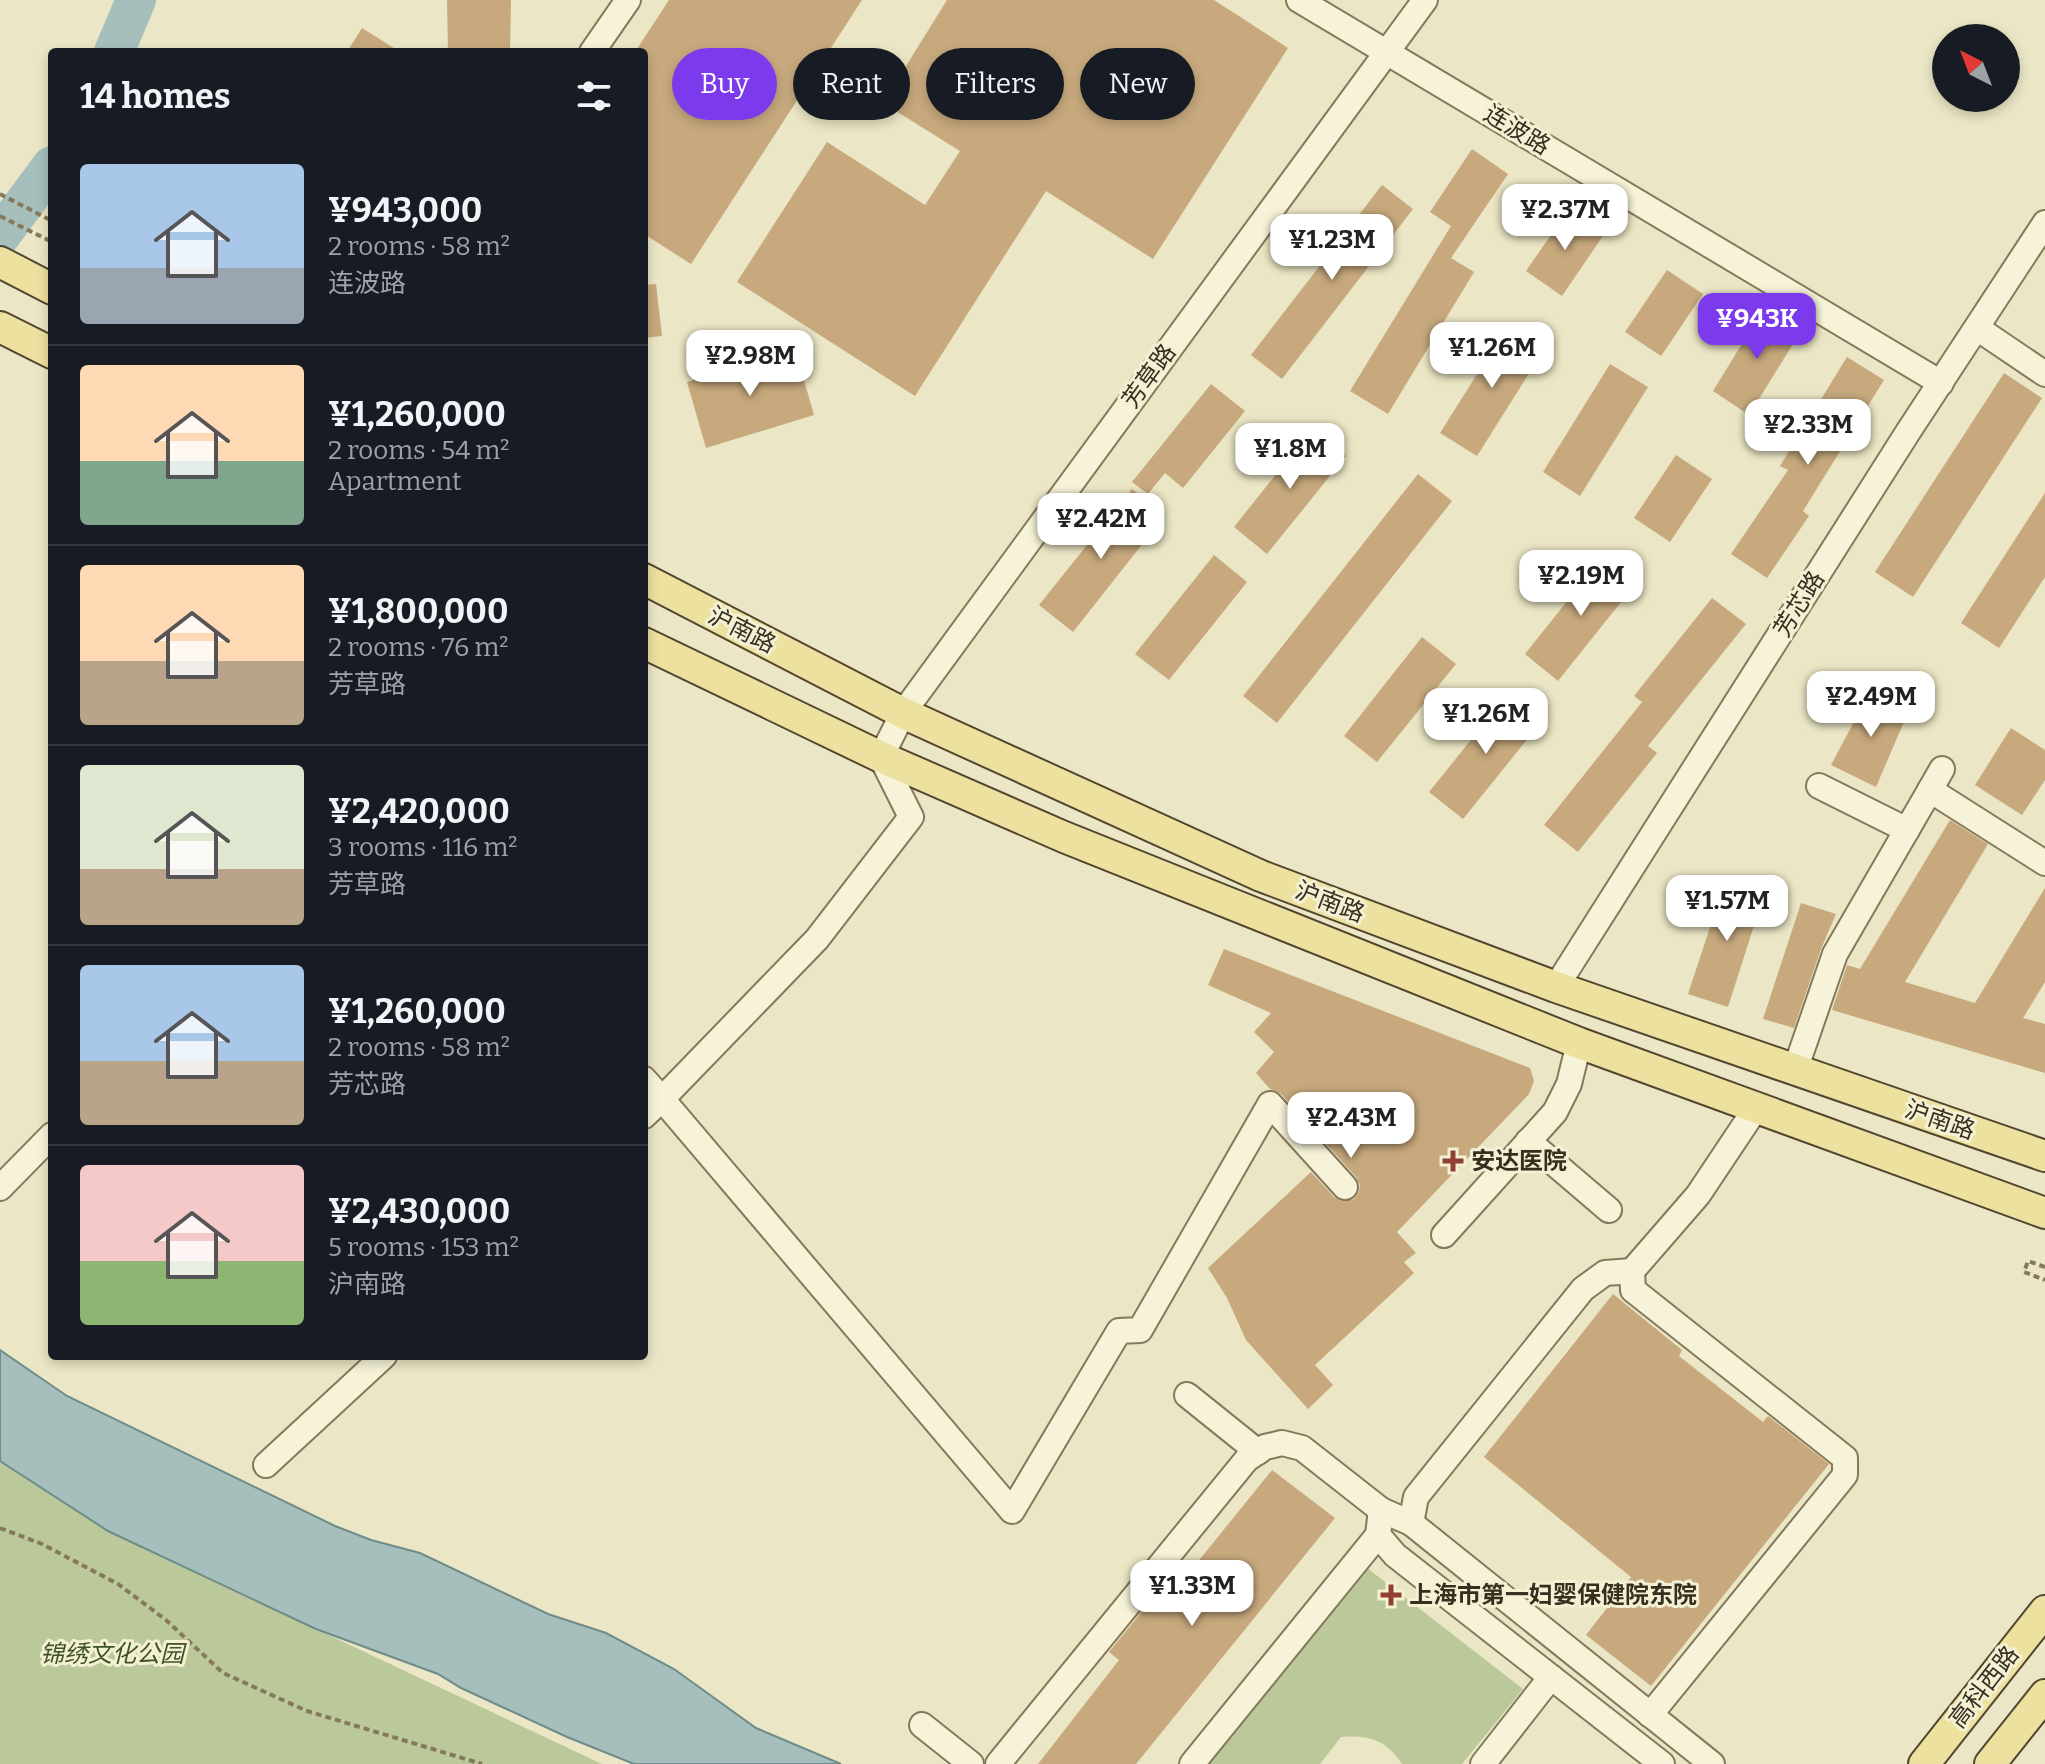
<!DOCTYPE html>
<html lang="en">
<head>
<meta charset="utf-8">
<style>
	:root { --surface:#171b24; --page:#242831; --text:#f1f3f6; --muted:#9ea1a6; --line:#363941; --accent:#7c3aed }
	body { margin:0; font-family:Bitter,"Noto Sans SC",serif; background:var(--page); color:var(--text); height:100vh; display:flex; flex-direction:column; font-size:30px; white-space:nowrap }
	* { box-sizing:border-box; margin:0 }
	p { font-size:26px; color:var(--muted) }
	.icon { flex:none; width:44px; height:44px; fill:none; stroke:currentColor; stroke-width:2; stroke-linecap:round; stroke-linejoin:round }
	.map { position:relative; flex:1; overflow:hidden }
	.side { position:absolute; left:48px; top:48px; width:600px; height:1312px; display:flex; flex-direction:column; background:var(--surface); border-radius:8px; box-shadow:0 4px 12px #0003 }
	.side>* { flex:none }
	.hud { position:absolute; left:672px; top:48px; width:760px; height:72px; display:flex; gap:16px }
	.needle { width:52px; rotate:318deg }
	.tools { position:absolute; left:1932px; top:24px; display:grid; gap:16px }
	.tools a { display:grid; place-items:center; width:88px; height:88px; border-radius:50%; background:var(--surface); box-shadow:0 4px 12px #0003; font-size:40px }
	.price { position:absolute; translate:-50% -68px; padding:0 18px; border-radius:16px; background:#fff; color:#222; font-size:26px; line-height:52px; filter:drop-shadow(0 2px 4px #0008) }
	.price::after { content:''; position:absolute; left:50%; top:48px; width:24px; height:18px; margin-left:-12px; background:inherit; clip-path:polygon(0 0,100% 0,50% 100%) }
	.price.selected { background:var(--accent); color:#fff }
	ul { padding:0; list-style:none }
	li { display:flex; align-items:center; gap:24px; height:200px; padding:0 32px }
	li+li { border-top:2px solid var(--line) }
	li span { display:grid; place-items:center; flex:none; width:224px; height:160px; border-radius:8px; color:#555 }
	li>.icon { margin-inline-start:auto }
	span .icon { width:96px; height:96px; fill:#fffc; stroke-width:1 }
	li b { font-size:34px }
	h2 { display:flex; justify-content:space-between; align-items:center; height:96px; padding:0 32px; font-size:34px }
	.tag { padding:0 28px; border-radius:36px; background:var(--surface); box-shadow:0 4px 12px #0003; font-size:28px; line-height:72px }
	.tag.selected { background:var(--accent); color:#fff }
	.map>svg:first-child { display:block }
	.green { fill:#bbc99a }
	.water { fill:#a6bfbc; stroke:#6e8c8a; stroke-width:2 }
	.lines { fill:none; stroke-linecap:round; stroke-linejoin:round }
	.river { stroke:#a6bfbc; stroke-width:40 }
	.building { fill:#c7a97d }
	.minor-casing { stroke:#85795c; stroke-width:28 }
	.major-casing { stroke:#534630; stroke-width:34 }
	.path { stroke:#85795c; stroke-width:4; stroke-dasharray:6 4; stroke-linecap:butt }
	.minor { stroke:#f6f3d8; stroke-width:24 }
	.major { stroke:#ece19f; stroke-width:30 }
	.poi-dot { fill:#904030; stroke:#f3f0d4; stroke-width:3 }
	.labels { text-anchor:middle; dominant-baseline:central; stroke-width:6; stroke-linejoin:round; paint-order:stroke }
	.street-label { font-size:24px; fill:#362e1f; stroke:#f3f0d4 }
	.poi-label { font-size:24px; font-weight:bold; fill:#362e1f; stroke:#f3f0d4; text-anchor:start }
	.park-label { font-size:24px; font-style:italic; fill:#3f5127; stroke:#f3f0d4 }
</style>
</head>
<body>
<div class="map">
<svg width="2045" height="1764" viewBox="0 0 2045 1764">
	<rect width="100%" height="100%" fill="#ebe6c5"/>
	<g class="green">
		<polygon points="0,1462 108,1531 602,1764 0,1764"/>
		<path d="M1362,1564L1523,1689L1462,1764H1402C1386,1740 1369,1735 1341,1737L1320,1764H1202Z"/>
	</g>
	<polygon class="water" points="0,1350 67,1396 335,1526 371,1540 420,1553 548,1614 606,1633 674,1669 756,1728 841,1764 634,1764 567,1737 461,1688 438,1674 316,1629 108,1531 0,1461"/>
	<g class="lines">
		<g class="river">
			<polyline points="114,52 136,0"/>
			<polyline points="0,236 52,166"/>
		</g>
	</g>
	<g class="building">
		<polygon points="447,0 511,0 510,52 448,52"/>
		<polygon points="669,0 862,0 691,264 644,234 644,52 635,52"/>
		<polygon points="947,0 1214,0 1288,48 1153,259 1046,191 915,396 737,282 827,142 925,205 960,151 883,103"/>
		<polygon points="362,28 400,52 347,52"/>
		<polygon points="1472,149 1508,174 1451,258 1474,272 1388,414 1350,391 1451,226 1430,212"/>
		<polygon points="1382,185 1413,209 1282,379 1251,355"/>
		<polygon points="1569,209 1605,233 1562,296 1526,271"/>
		<polygon points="1667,270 1703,294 1661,356 1625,332"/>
		<polygon points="656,284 662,336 644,338 644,285"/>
		<polygon points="1764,308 1801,331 1749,415 1713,391"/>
		<polygon points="1508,325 1545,348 1477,456 1440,433"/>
		<polygon points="795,349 814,415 706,448 687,382"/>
		<polygon points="1847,357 1884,380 1803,511 1809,516 1767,578 1731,554 1788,470 1780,466"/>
		<polygon points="1610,364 1648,387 1580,496 1543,472"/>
		<polygon points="2004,373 2042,398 1913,597 1875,572"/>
		<polygon points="1211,384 1245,411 1183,488 1165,473 1148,494 1132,482"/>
		<polygon points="1312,429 1346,456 1267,554 1234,527"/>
		<polygon points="1676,455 1712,479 1670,542 1634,518"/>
		<polygon points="1418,474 1452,501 1277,723 1243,696"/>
		<polygon points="1132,489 1163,514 1149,531 1151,533 1073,632 1039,605"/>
		<polygon points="2045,493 2045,577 1999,648 1961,623"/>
		<polygon points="1214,555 1247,582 1169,680 1135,654"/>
		<polygon points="1603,556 1637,582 1558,681 1525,654"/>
		<polygon points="1712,598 1746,624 1648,746 1657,753 1578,852 1544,825 1642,702 1634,696"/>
		<polygon points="1422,637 1456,664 1377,762 1344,736"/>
		<polygon points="1871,690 1909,710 1876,787 1831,765"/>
		<polygon points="1508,694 1542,721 1463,819 1429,792"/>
		<polygon points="2011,728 2045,750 2045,780 2022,815 1975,785"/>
		<polygon points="1950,820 1988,844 1905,982 1975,1003 2045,888 2045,982 2023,1018 2045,1024 2045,1073 1832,1010 1847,965 1860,969"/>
		<polygon points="1726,879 1765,891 1728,1007 1688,994"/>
		<polygon points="1801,903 1836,914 1821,949 1794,1028 1763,1019"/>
		<polygon points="1224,949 1530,1068 1534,1081 1529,1094 1397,1232 1416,1253 1404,1262 1414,1273 1315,1365 1333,1385 1308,1409 1246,1340 1227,1298 1208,1268 1311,1172 1334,1197 1341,1201 1354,1199 1359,1192 1360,1185 1356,1177 1281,1094 1270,1089 1256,1073 1274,1052 1254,1032 1271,1013 1208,985"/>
		<polygon points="1613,1294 1682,1350 1679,1356 1763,1422 1768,1416 1829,1464 1651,1686 1586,1635 1631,1577 1484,1457"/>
		<polygon points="1272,1470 1335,1518 1136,1764 1038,1764 1119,1660 1109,1652 1161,1588 1171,1595"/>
	</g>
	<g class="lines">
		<defs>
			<g id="minor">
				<polyline points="1299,0 1941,383"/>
				<polyline points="592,52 628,0"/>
				<polyline points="1977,328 2045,374"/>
				<polyline points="1819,786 1907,830"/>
				<polyline points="1930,790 1942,769"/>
				<polyline points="1556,987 1908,432 2045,223"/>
				<polyline points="1795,1070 1835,954 1930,790 2045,863"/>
				<polyline points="644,1079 662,1099 644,1116"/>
				<polyline points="1528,1141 1609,1210"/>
				<polyline points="1345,1187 1270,1104 1140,1330 1119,1331 1012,1511 662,1099 817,939 911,817 881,757 903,713 1425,0"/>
				<polyline points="0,1188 52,1135"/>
				<polyline points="1444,1235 1555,1112 1569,1084 1579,1043"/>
				<polyline points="1187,1395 1258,1452"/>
				<polyline points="266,1465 384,1356"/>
				<polyline points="1381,1510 1378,1535 1395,1555 1662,1764"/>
				<polyline points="1411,1523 1416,1497 1583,1289 1605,1273 1632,1271"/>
				<polyline points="1650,1715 1845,1475 1845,1458 1633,1290 1632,1271 1698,1195 1756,1108"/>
				<polyline points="922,1725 971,1764"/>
				<polyline points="998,1764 1247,1459 1265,1447 1282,1443 1302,1448 1381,1510 1411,1523 1712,1764"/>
				<polyline points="1192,1764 1378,1535"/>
				<polyline points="1483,1764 1551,1677"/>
			</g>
			<g id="major">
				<polyline points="0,262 52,289"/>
				<polyline points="0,327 52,353"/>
				<polyline points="644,579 903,713 1261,876 1556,987 2045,1156"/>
				<polyline points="644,643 881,757 1064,837 1579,1043 2045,1213"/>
				<polyline points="1924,1764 2045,1611"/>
				<polyline points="1990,1764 2045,1695"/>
			</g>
		</defs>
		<use href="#minor" class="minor-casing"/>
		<use href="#major" class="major-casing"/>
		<g class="path">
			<polyline points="0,194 52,221"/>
			<polyline points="0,216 52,242"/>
			<polyline points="2045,1267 2028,1261 2024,1272 2045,1280"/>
			<polyline points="0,1528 42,1544 118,1584 166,1620 223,1673 307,1711 482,1764"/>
		</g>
		<use href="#minor" class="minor"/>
		<use href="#major" class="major"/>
	</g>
	<g class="poi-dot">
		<path d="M1449 1149h8v8h8v8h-8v8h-8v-8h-8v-8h8z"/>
		<path d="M1387 1583h8v8h8v8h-8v8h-8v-8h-8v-8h8z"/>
	</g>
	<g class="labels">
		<g class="street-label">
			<text transform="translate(1517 130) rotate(31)">连波路</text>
			<text transform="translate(1149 376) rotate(-54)">芳草路</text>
			<text transform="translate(1799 604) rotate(-58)">芳芯路</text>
			<text transform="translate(742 630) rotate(27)">沪南路</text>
			<text transform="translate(1330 902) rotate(21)">沪南路</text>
			<text transform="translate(1940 1120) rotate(19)">沪南路</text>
			<text transform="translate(1984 1687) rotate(-52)">高科西路</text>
		</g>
		<g class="poi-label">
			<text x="1471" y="1161">安达医院</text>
			<text x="1409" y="1595">上海市第一妇婴保健院东院</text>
		</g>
		<g class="park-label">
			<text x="112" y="1654">锦绣文化公园</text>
		</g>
	</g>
</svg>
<div class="tools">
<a><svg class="needle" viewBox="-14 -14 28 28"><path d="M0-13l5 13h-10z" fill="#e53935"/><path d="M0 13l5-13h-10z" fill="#9ea1a6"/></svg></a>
</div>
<b class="price" style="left:1565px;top:252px">¥2.37M</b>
<b class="price" style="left:1332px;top:282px">¥1.23M</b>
<b class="price selected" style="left:1757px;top:361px">¥943K</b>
<b class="price" style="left:1492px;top:390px">¥1.26M</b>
<b class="price" style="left:750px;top:398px">¥2.98M</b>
<b class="price" style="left:1808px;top:467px">¥2.33M</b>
<b class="price" style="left:1290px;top:491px">¥1.8M</b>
<b class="price" style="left:1101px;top:561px">¥2.42M</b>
<b class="price" style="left:1581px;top:618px">¥2.19M</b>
<b class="price" style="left:1871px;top:739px">¥2.49M</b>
<b class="price" style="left:1486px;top:756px">¥1.26M</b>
<b class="price" style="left:1727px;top:943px">¥1.57M</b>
<b class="price" style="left:1351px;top:1160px">¥2.43M</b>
<b class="price" style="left:1192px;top:1628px">¥1.33M</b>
<div class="hud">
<a class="tag selected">Buy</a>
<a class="tag">Rent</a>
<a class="tag">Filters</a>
<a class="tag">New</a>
</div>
<section class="side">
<h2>14 homes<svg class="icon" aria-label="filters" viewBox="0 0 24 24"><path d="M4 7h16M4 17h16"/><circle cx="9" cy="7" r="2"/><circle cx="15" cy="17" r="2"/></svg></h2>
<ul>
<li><span style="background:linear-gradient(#a9c7e8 65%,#9aa5b1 0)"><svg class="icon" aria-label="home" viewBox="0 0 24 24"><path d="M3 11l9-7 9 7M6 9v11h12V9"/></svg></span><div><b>¥943,000</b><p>2 rooms · 58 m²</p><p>连波路</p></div></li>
<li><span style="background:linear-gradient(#ffd9b3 60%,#7fa58c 0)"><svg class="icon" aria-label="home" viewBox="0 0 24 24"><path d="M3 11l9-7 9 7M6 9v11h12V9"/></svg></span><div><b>¥1,260,000</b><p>2 rooms · 54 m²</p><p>Apartment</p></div></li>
<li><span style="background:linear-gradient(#ffd9b3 60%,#b9a48a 0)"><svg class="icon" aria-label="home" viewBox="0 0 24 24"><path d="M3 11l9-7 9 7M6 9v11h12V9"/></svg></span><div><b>¥1,800,000</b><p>2 rooms · 76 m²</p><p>芳草路</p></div></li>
<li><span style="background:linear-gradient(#dfe7d0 65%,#b9a48a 0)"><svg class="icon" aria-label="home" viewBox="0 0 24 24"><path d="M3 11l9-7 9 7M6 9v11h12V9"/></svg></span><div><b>¥2,420,000</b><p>3 rooms · 116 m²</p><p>芳草路</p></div></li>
<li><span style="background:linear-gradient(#a9c7e8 60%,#b9a48a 0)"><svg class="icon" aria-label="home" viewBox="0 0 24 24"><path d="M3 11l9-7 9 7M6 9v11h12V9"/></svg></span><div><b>¥1,260,000</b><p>2 rooms · 58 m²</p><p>芳芯路</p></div></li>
<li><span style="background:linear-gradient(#f6c9c9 60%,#8fb573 0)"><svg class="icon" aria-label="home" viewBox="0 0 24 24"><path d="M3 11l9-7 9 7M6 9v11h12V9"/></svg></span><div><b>¥2,430,000</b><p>5 rooms · 153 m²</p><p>沪南路</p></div></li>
</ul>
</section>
</div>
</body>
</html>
